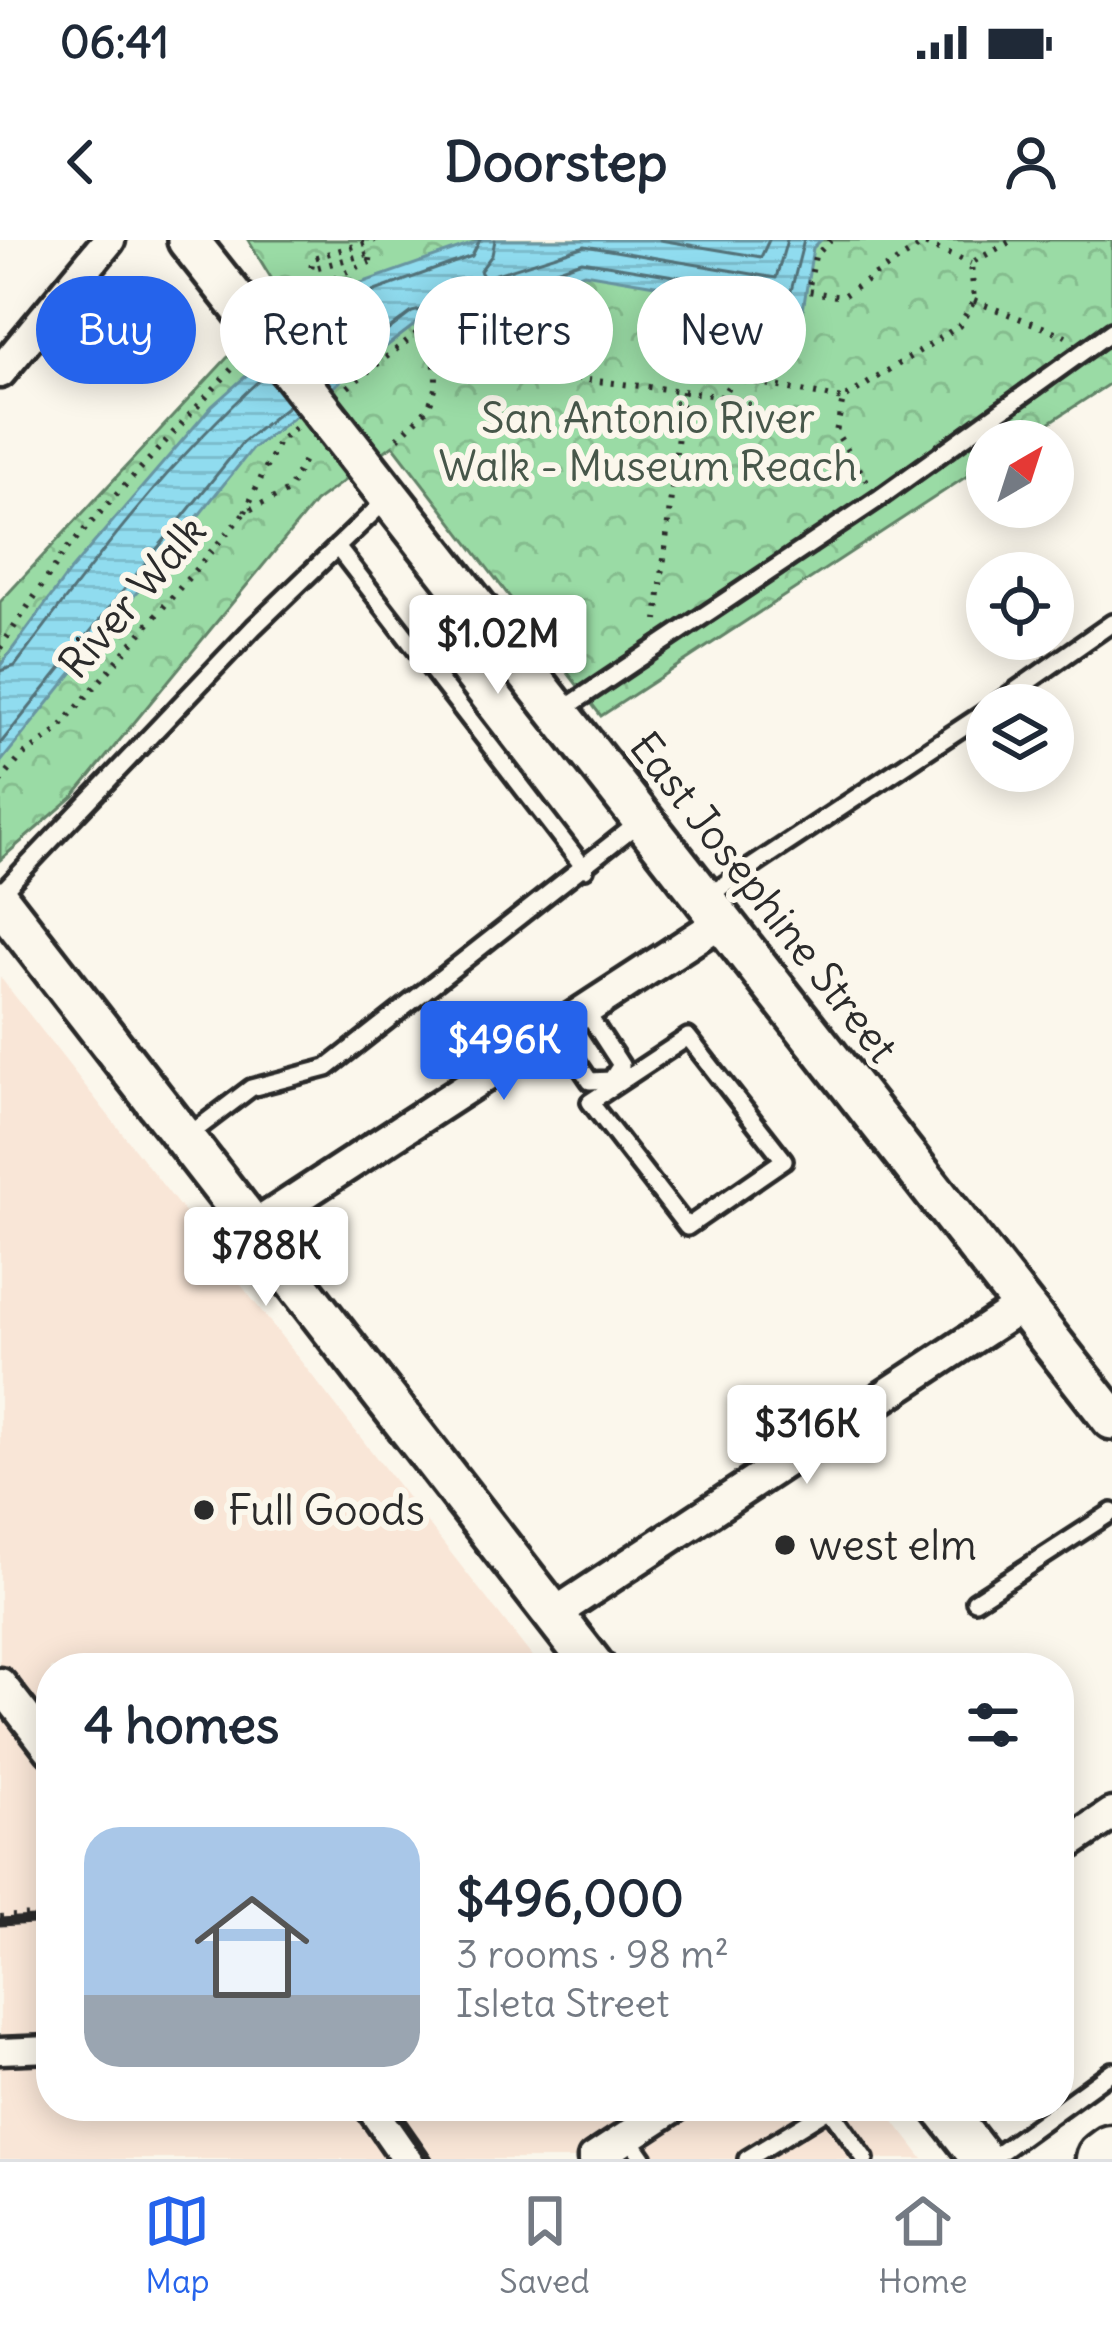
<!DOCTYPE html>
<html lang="en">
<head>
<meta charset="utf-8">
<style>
	:root { --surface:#fff; --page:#f6f6f7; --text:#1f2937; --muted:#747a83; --line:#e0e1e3; --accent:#2563eb }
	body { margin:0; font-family:Delius,sans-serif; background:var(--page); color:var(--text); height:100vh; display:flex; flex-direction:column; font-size:45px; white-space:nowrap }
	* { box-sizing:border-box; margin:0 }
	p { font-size:39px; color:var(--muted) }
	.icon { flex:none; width:66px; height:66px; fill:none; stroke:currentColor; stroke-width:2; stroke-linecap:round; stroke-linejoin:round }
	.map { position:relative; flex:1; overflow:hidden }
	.sheet { position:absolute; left:36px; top:1413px; width:1038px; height:468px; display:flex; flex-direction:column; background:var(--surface); border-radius:48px; box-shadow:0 6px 30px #0003 }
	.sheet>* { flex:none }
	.top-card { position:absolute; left:36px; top:36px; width:1041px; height:108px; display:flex; gap:24px }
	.needle { width:78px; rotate:39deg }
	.fabs { position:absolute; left:966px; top:180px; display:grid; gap:24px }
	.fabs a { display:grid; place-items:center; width:108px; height:108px; border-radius:50%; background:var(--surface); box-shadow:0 6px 30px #0003; font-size:60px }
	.price { position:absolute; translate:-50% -102px; padding:0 27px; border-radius:12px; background:#fff; color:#222; font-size:39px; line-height:78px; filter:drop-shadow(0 3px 6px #0008) }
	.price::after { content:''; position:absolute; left:50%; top:72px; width:36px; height:27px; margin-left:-18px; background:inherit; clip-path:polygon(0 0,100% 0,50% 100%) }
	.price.selected { background:var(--accent); color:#fff }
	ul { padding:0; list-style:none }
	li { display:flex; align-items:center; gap:36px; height:300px; padding:0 48px }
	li+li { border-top:3px solid var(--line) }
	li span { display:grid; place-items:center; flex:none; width:336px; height:240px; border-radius:36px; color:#555 }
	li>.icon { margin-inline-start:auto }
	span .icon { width:144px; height:144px; fill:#fffc; stroke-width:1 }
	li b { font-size:51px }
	h2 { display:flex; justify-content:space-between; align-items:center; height:144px; padding:0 48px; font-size:51px }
	.pill { padding:0 42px; border-radius:54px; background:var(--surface); box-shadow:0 6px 30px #0003; font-size:42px; line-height:108px }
	.pill.selected { background:var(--accent); color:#fff }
	.status { display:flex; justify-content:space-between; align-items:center; height:84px; padding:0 60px; background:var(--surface); direction:ltr }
	.status svg { height:33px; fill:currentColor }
	header { display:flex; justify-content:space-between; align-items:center; height:156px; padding:0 48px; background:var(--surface); font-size:54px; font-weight:700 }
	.menu { display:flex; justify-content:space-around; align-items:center; height:168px; border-top:3px solid var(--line); background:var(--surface); font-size:33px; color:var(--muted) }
	.menu a { display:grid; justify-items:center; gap:6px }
	.menu .selected { color:var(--accent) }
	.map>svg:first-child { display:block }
	.built { fill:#f9e6d7 }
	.park { fill:url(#park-crowns); stroke:#628368; stroke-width:3 }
	.water { fill:url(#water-rules); stroke:#6895a1; stroke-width:3 }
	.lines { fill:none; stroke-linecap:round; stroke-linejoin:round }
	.shore { stroke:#537279; stroke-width:3 }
	.service-casing { stroke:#2b2b2b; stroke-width:24 }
	.pedestrian-casing { stroke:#2b2b2b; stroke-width:33 }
	.minor-casing { stroke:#2b2b2b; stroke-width:39 }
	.tertiary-casing { stroke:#2b2b2b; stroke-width:48 }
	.motorway-casing { stroke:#2b2b2b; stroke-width:63 }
	.path { stroke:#2b2b2b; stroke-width:6; stroke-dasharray:3 9; stroke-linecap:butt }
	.service { stroke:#fbf7ec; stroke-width:15 }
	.pedestrian { stroke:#fbf7ec; stroke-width:24 }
	.minor { stroke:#fbf7ec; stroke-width:30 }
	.tertiary { stroke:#fbf7ec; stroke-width:39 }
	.motorway { stroke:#fbf7ec; stroke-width:54 }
	.rail { stroke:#2b2b2b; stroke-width:9 }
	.tertiary-bridge-casing { stroke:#2b2b2b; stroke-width:48; stroke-linecap:butt }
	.tertiary-bridge { stroke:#fbf7ec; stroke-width:39 }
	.poi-dot { fill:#2b2b2b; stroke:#fbf7ec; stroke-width:4.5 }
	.labels { text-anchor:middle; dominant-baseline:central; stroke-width:12; stroke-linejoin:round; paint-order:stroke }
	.park-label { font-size:42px; fill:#47574a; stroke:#fbf7ec }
	.street-label { font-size:42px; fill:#2b2b2b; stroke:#fbf7ec }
	.poi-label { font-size:42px; fill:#2b2b2b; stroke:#fbf7ec; text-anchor:start }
</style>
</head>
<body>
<div class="status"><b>06:41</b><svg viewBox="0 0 49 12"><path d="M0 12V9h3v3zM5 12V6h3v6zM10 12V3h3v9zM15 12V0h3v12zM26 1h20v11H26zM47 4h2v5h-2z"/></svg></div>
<header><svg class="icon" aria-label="back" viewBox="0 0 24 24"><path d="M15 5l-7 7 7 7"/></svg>Doorstep<svg class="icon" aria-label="person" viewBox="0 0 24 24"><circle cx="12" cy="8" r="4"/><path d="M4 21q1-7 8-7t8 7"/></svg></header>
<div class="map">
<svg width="1112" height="1919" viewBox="0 0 1112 1919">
	<defs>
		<pattern id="park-crowns" width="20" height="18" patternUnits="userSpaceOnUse" patternTransform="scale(3)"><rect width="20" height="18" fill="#9adba5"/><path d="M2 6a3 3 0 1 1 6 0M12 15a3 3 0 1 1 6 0" fill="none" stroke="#85bc8e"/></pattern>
		<pattern id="water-rules" width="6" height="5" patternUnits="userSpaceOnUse" patternTransform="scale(3)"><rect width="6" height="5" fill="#90dcef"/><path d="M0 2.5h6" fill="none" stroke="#7cbdcd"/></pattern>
	</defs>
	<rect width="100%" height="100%" fill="#fbf7ec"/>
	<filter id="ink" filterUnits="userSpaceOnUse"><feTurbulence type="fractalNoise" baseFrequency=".00833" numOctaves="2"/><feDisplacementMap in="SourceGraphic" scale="24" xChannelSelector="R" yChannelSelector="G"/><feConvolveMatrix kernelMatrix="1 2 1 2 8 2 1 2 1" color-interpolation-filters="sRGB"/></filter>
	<g filter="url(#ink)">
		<polygon class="built" points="0,737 541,1428 51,1428 51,1866 882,1866 923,1919 0,1919"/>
		<polygon class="park" points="248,0 1112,0 1112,142 1021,201 987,201 987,223 601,476 393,205 315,262 74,556 0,620 0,362 227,118 287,64"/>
		<polygon class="water" points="483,0 821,0 813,8 803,70 584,33 481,69 417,83 252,209 0,523 0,426 69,332 212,166 344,49"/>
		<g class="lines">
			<g class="shore">
				<polyline points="495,0 492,15 480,31 484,38 585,6 776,38 787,0"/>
				<polyline points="660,0 761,17 769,0"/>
				<polyline points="299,105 350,60 472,16 480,0"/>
				<polyline points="308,117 358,73 381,69 380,77 316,126"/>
				<polyline points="325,138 412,72 478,57 582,21 790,55 804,0"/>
				<path d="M0,431L15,426C91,324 170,220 265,135"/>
				<polyline points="0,504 243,202 289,165"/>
			</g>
			<defs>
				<g id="service">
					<polyline points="337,307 585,629"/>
					<polyline points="995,465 1112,383"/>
					<polyline points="561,471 878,259 1112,91"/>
					<polyline points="0,654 254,387 388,258"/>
					<polyline points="706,657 987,471"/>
					<polyline points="555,790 590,841 611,840 621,825 585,770"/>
					<polygon points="688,797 784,920 687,987 590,862"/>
					<polyline points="185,898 251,848 327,828 642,580"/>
					<polyline points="975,1361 1112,1272"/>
					<polyline points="829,1868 865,1919"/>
					<polyline points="628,1896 644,1919"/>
					<polyline points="747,1919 833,1866"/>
					<polyline points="991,1919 1112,1831"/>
				</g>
				<polyline id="pedestrian" points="0,1811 51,1809"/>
				<g id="minor">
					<polyline points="0,132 109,0"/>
					<polyline points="250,989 722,681"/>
					<polyline points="554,1374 1023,1065"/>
					<polyline points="0,1444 51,1510"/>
					<polyline points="1059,1610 1112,1574"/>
					<polyline points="371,1866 408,1919"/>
					<polyline points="594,1919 675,1866"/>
				</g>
				<g id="tertiary">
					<polyline points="188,0 252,81"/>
					<polyline points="334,186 1112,1179"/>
					<polyline points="0,661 595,1428"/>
					<polyline points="941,1866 982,1919"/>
				</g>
				<polyline id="motorway" points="1104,1919 1112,1913"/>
			</defs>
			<use href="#service" class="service-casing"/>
			<use href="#pedestrian" class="pedestrian-casing"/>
			<use href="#minor" class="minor-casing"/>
			<use href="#tertiary" class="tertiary-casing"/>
			<use href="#motorway" class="motorway-casing"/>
			<g class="path">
				<polyline points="439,0 440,1"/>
				<polyline points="831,0 815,16 808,51 841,57 924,4 971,23"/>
				<polyline points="370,21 371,13 311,29 313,18 375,0"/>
				<polyline points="974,61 1066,96"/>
				<polyline points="290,77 338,35 370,22"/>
				<polyline points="433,122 683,151 657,380"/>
				<polyline points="348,147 421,90"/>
				<polyline points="683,151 722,157 733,138 843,159"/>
				<path d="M398,198C407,188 425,175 430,163C452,116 400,106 477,73"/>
				<polyline points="867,241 836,192 843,159 959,86 974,61 971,23 1013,0"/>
				<polyline points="245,272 278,202 295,188"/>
				<polyline points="0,408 66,310 239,121"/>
				<polyline points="0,542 21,517 56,492 245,272 288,251 307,214"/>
				<polyline points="265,1428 267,1428"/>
				<polyline points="0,1677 51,1674"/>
			</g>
			<use href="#service" class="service"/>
			<use href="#pedestrian" class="pedestrian"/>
			<use href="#minor" class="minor"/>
			<use href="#tertiary" class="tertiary"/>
			<use href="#motorway" class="motorway"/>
			<g class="rail">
				<polyline points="0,1682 51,1679"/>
				<polyline points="392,1866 429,1919"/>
			</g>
			<defs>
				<polyline id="tertiary-bridge" points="252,81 334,186"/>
			</defs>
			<use href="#tertiary-bridge" class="tertiary-bridge-casing"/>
			<use href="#tertiary-bridge" class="tertiary-bridge"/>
		</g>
	</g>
	<g class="poi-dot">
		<circle cx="204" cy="1270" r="12"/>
		<circle cx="785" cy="1305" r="12"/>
	</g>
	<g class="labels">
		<g class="park-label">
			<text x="648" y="178">San Antonio River<tspan x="648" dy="48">Walk - Museum Reach</tspan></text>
		</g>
		<g class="street-label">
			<text transform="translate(132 357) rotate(-49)">River Walk</text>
			<text transform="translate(764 657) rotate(52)">East Josephine Street</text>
		</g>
		<g class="poi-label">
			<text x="228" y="1270">Full Goods</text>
			<text x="809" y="1305">west elm</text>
		</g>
	</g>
</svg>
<div class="fabs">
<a><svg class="needle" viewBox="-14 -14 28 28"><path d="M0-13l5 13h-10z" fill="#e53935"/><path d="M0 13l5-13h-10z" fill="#747a83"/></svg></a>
<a><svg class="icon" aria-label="locate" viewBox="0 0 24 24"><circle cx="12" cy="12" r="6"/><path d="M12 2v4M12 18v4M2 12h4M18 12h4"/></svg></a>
<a><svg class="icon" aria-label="layers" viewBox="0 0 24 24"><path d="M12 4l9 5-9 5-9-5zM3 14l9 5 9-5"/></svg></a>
</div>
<b class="price" style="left:498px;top:457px">$1.02M</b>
<b class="price selected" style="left:504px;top:863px">$496K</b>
<b class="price" style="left:266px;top:1069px">$788K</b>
<b class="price" style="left:807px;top:1247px">$316K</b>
<div class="top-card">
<a class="pill selected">Buy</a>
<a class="pill">Rent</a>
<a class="pill">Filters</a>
<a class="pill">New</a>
</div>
<section class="sheet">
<h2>4 homes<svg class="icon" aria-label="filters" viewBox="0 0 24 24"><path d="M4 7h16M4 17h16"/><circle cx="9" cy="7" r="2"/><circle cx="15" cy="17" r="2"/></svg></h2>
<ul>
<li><span style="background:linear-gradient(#a9c7e8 70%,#9aa5b1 0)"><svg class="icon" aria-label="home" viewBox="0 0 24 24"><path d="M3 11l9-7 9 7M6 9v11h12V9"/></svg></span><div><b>$496,000</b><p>3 rooms · 98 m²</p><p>Isleta Street</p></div></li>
</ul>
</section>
</div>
<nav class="menu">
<a class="selected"><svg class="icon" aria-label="map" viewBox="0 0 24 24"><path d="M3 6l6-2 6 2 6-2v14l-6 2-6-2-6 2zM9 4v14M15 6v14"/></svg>Map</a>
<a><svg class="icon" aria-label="saved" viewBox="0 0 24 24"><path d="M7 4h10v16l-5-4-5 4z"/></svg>Saved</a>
<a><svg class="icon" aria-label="home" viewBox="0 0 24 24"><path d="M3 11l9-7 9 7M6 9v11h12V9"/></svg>Home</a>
</nav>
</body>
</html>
